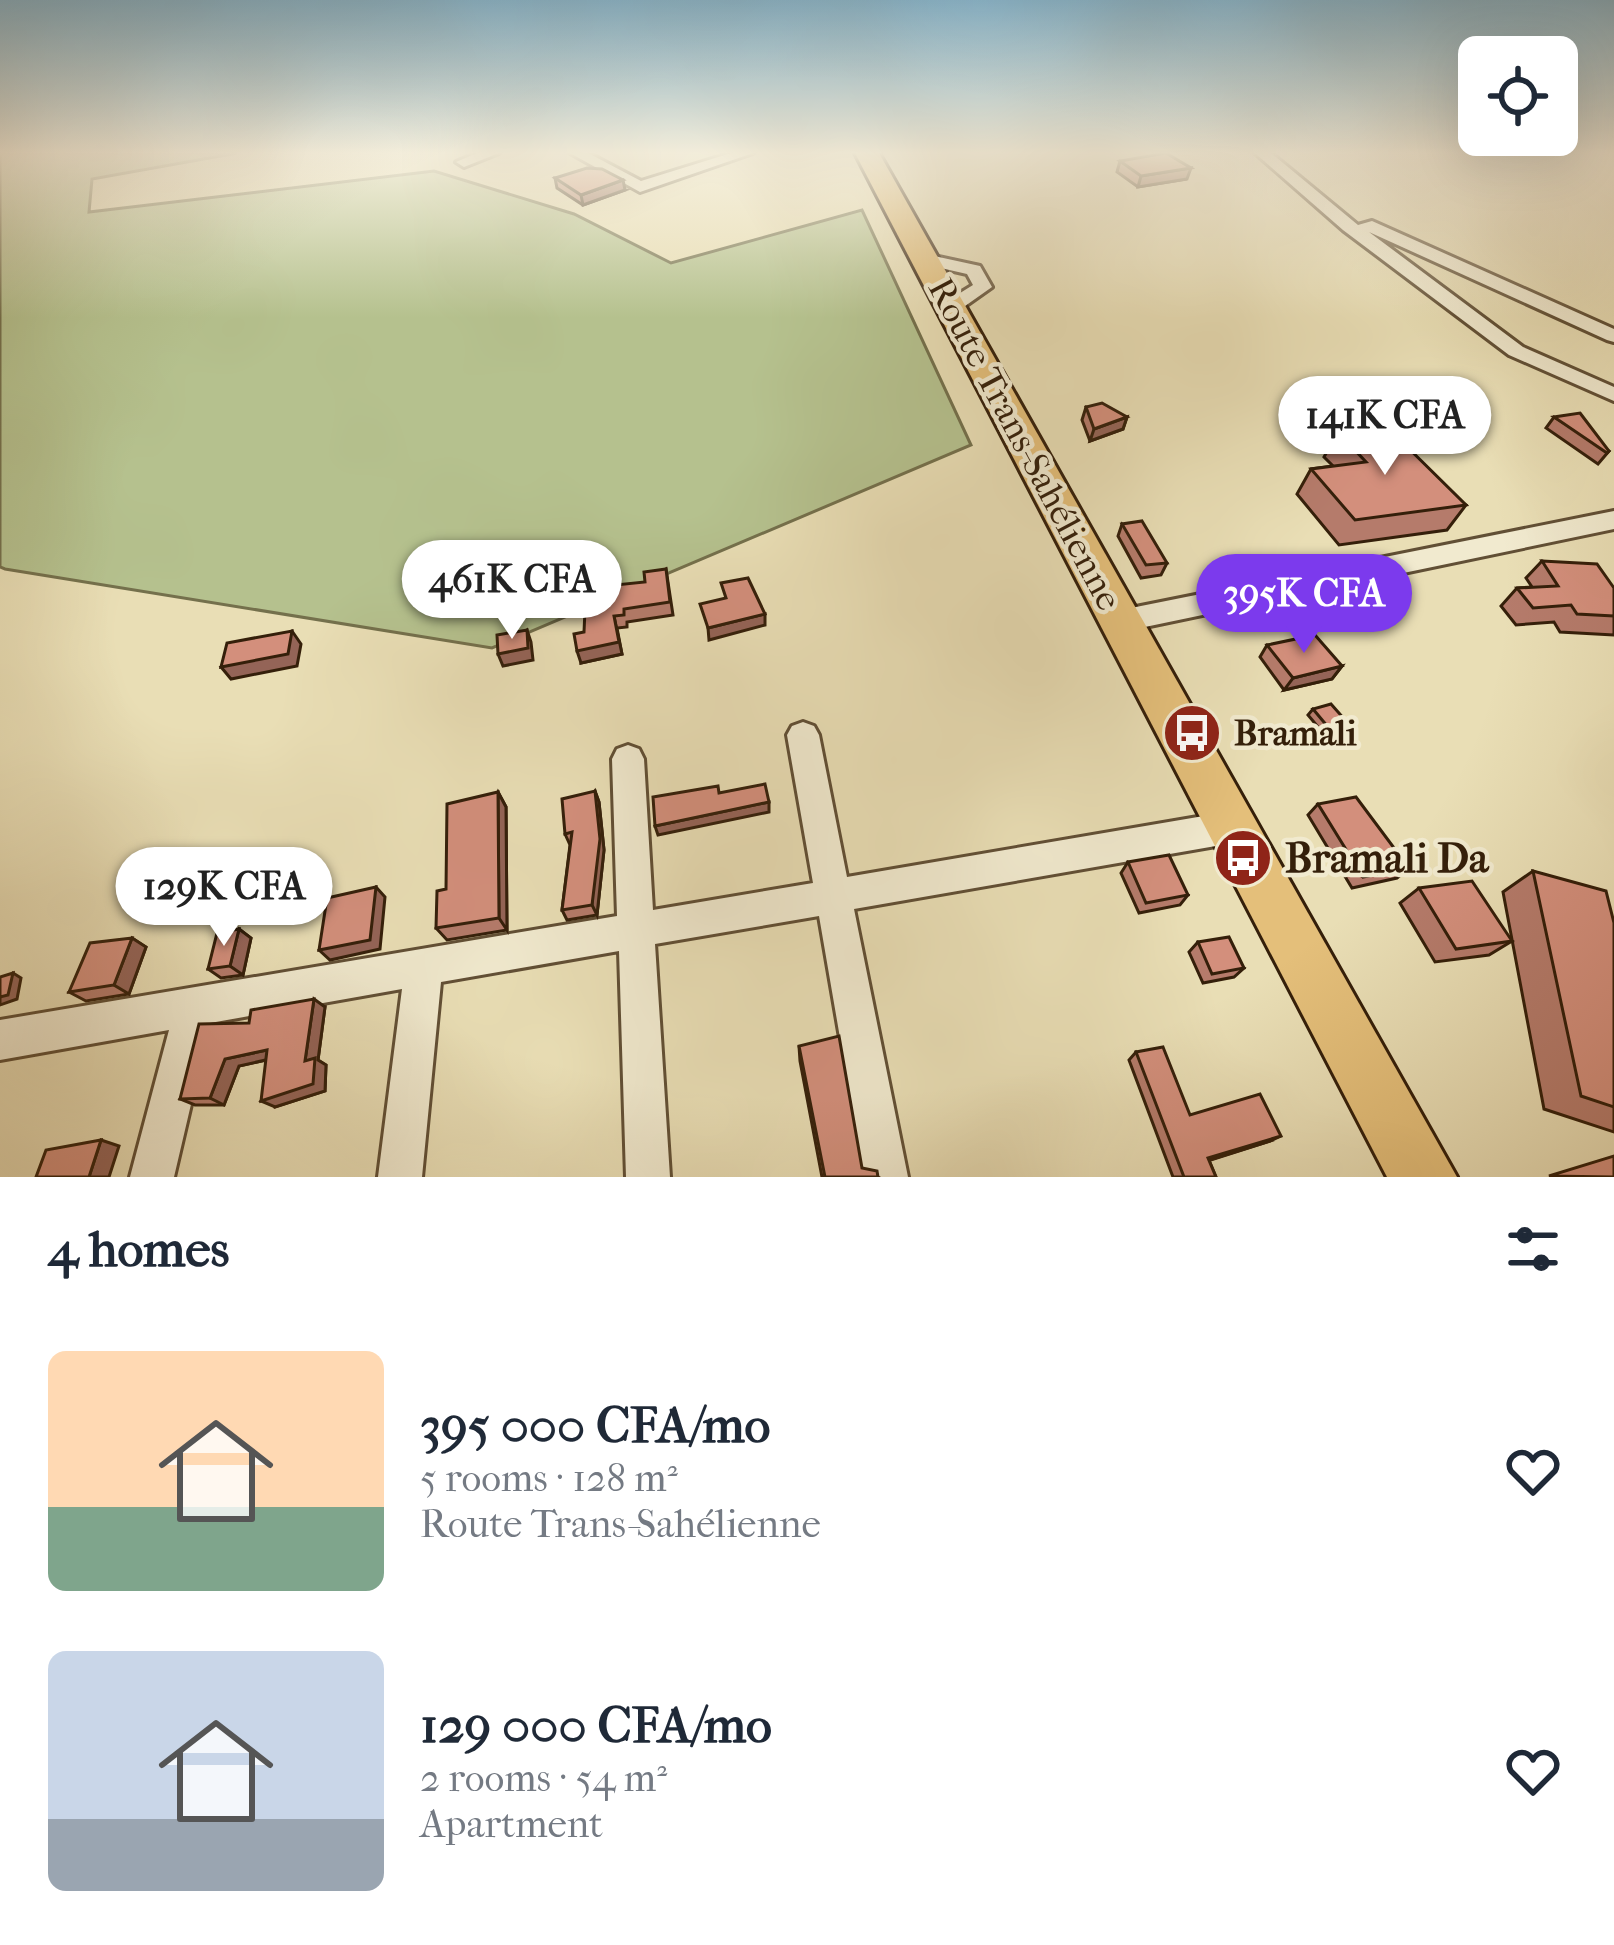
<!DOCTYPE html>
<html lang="en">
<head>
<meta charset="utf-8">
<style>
	:root { --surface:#fff; --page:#f6f6f7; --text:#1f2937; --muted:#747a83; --accent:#7c3aed }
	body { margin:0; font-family:"IM FELL French Canon",serif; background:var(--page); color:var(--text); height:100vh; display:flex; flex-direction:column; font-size:45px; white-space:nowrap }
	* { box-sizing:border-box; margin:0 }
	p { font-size:39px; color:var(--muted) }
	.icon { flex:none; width:66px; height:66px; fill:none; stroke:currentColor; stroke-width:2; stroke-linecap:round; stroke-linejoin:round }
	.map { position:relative; height:1177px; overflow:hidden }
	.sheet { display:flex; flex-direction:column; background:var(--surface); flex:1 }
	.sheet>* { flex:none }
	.buttons { position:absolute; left:1458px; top:36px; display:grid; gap:24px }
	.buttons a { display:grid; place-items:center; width:120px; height:120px; border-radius:18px; background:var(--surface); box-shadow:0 12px 48px #0002; font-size:60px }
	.price { position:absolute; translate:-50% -102px; padding:0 27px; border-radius:42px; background:#fff; color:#222; font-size:39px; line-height:78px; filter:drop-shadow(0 3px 6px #0008) }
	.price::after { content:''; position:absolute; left:50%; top:72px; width:36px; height:27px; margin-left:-18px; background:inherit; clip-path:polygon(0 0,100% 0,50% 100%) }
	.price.current { background:var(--accent); color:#fff }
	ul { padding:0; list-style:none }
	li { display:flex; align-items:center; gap:36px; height:300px; padding:0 48px }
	li span { display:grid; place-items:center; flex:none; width:336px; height:240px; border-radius:18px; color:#555 }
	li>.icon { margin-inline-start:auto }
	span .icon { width:144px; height:144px; fill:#fffc; stroke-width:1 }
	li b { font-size:51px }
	h2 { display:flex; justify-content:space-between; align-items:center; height:144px; padding:0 48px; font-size:51px }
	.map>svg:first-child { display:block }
	.green { fill:#b5c18e; stroke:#74704c; stroke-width:3 }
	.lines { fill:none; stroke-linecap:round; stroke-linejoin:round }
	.minor-casing { stroke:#614f35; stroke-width:6 }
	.highway-casing { stroke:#341f0a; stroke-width:6 }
	.minor { fill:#f1eacf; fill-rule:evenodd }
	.highway { fill:#e4bf7a; fill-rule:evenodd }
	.wall { fill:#b57b6b; stroke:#341f0a; stroke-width:3 }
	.shaded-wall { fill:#946457; stroke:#341f0a; stroke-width:3 }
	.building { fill:#d38f7c; stroke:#341f0a; stroke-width:3 }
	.labels { text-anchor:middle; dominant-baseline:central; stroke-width:9; stroke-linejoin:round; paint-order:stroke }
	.street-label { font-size:36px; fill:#341f0a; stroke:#f1eacf }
	.poi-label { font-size:36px; font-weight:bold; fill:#341f0a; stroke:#f1eacf; text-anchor:start }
	.near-poi-label { font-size:42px; font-weight:bold; fill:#341f0a; stroke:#f1eacf; text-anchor:start }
</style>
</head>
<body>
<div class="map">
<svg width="1614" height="1177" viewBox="0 0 1614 1177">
	<rect width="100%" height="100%" fill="#e9deb5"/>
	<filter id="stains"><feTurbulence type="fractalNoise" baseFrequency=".00167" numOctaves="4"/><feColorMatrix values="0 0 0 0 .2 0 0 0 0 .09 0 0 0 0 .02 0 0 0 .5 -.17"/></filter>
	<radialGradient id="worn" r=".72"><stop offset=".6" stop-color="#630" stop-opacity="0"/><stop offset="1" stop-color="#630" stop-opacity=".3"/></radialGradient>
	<polygon class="green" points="0,153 237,153 92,179 89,212 434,171 574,214 671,263 862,210 971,445 492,648 5,569 0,567"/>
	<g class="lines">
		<defs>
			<g id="minor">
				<polygon points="477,153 499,153 464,167 456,162"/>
				<polygon points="570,153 588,153 641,181 731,153 753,153 640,192"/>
				<polygon points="1255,153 1271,153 1358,225 1372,221 1614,329 1614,342 1607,340 1369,232 1523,347 1614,387 1614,401 1509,355 1343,230"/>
				<polygon points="925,254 980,266 992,287 958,311 944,311 944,303 973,285 967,274 919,263 916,259"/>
				<polygon points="1614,511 1614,529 1121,632 1111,629 1107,621 1111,613 1121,610"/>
				<polygon points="803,722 814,726 819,735 847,877 1233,811 1245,816 1250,827 1245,838 1233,843 854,909 908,1177 864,1177 819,916 655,944 670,1177 626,1177 619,951 441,982 422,1177 378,1177 402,989 210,1023 174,1177 130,1177 169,1030 0,1060 0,1020 617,916 612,759 617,749 628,745 639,749 644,759 653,910 813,883 787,735 792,726"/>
			</g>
			<polygon id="highway" points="855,153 879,153 1457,1177 1387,1177"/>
		</defs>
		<use href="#minor" class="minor-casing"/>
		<use href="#highway" class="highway-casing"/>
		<use href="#minor" class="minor"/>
		<use href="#highway" class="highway"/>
	</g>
	<g class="wall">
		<polygon points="1120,161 1187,179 1138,187 1117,172"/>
		<polygon points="555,178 625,190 583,205 557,188"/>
		<polygon points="1086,407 1127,417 1123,429 1090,441 1082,420"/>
		<polygon points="1554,417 1609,451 1598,464 1546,428"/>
		<polygon points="1338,432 1466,505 1447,530 1339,545 1297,494 1311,469 1333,466 1324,457"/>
		<polygon points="1122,524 1167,563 1161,575 1141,578 1118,536"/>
		<polygon points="1542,561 1614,588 1614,635 1560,632 1554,622 1516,625 1501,606 1517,588 1532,587 1526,578"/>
		<polygon points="666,569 673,615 627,622 627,627 617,628 622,654 581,663 584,632 645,582"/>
		<polygon points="1267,645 1342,666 1332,679 1284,690 1260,657"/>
		<polygon points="1313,709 1341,727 1323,733 1308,715"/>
		<polygon points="595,791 599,802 604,850 597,915 567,920 562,910 570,845 565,834"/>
		<polygon points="498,792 506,807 507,930 447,940 436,928"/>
		<polygon points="1318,804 1409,868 1397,878 1352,888 1308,815"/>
		<polygon points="1128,862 1188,895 1180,905 1139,913 1121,873"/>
		<polygon points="1533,871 1614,923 1614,1132 1544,1109 1503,892"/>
		<polygon points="1419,888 1512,941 1489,955 1435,962 1400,903"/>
		<polygon points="239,929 251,938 243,975 221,978 208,969"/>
		<polygon points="132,938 146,947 129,994 86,1001 69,992"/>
		<polygon points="1198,942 1244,968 1234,977 1203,983 1189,952"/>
		<polygon points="325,1007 318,1060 326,1065 325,1091 275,1107 266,1060 239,1066 224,1105 195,1105 180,1099 249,1023"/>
		<polygon points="799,1046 862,1168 878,1177 822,1177 800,1061"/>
		<polygon points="1136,1052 1190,1115 1270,1141 1209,1160 1216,1177 1173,1177 1129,1060"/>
	</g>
	<g class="shaded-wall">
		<polygon points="1191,168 1187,179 1138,187 1141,176"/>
		<polygon points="623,180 625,190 583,205 581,195"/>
		<polygon points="1127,417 1123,429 1090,441 1094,429"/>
		<polygon points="765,614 765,625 709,640 708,628"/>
		<polygon points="614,616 622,654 581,663 577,651"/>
		<polygon points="527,630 531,642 533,660 503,666 498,654"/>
		<polygon points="292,631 301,644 297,666 231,679 221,667"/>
		<polygon points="1342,666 1332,679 1284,690 1293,678"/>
		<polygon points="1346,721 1341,727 1323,733 1328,727"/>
		<polygon points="595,791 599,802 604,850 597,915 592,905"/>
		<polygon points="498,792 506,807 507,930 499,918"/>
		<polygon points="769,802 769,812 658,835 655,826"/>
		<polygon points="376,887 385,897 380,949 330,960 319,950"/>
		<polygon points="239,929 251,938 243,975 230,966"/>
		<polygon points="132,938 146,947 129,994 114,985"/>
		<polygon points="13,973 21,978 17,999 0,1005 0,997"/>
		<polygon points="314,999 325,1007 318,1060 326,1065 325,1091 275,1107 261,1101 305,1061"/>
		<polygon points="267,1050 279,1057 239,1066 224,1105 210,1098 225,1059"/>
		<polygon points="1281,1136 1270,1141 1198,1164 1208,1158"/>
		<polygon points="101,1140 119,1146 109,1177 89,1177"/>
	</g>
	<g class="building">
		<polygon points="1166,153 1191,168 1141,176 1120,161"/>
		<polygon points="587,168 602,169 623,180 581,195 555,178"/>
		<polygon points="1102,403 1127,417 1094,429 1086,407"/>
		<polygon points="1580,413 1609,451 1607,453 1554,417"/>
		<polygon points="1386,426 1466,505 1355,520 1311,469 1366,462 1338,432"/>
		<polygon points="1142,521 1167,563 1146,565 1122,524"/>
		<polygon points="1542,561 1597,564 1614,588 1614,616 1577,614 1571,605 1533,608 1517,588 1558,586"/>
		<polygon points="666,569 670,602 624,609 624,615 614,616 619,642 577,651 574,634 584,632 586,588 645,582 644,572"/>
		<polygon points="748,578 765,614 708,628 700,604 726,598 721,583"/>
		<polygon points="527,630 528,648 498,654 497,635"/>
		<polygon points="292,631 288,654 221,667 227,643"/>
		<polygon points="1315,635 1342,666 1293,678 1267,645"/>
		<polygon points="1331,704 1346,721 1328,727 1313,709"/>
		<polygon points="765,784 769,802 655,826 653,797 718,786 719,793"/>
		<polygon points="595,791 600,839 592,905 562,910 572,832 565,834 562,799"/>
		<polygon points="498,792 499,918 436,928 437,891 446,889 447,804"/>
		<polygon points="1356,797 1409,868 1363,877 1318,804"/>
		<polygon points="1169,855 1188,895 1146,903 1128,862"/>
		<polygon points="1533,871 1606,891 1614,923 1614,1107 1581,1096"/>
		<polygon points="1472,881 1512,941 1456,949 1419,888"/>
		<polygon points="376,887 370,940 319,950 327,898"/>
		<polygon points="239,929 230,966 208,969 217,933"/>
		<polygon points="1229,937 1244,968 1212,974 1198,942"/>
		<polygon points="132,938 114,985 69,992 90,943"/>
		<polygon points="13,973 8,995 0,997 0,977"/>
		<polygon points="314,999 305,1061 315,1058 313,1084 261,1101 267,1050 225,1059 210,1098 180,1099 199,1024 249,1023 251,1010"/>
		<polygon points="839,1036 862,1168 877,1171 878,1177 825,1177 799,1046"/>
		<polygon points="1163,1047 1190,1115 1260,1094 1281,1136 1208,1158 1216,1177 1184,1177 1136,1052"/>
		<polygon points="101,1140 89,1177 36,1177 46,1150"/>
		<polygon points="1614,1156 1614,1177 1549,1176"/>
	</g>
	<linearGradient id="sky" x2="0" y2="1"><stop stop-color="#87b7d0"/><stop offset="0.48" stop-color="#f5f0de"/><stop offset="1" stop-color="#f5f0de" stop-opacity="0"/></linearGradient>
	<rect width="1614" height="318" fill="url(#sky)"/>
	<defs>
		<symbol id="bus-disc" viewBox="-11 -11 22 22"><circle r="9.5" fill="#8f2418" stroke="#f1eacf"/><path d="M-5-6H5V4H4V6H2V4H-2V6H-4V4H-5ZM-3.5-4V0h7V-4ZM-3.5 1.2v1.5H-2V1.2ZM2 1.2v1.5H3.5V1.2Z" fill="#fff"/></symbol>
	</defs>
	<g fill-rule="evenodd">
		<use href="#bus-disc" x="1159" y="700" width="66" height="66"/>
		<use href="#bus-disc" x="1210" y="825" width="66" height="66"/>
	</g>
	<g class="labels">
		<g class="street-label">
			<text transform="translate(1025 444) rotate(62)">Route Trans-Sahélienne</text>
		</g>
		<g class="poi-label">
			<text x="1234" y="733">Bramali</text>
		</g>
		<g class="near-poi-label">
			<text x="1285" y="858">Bramali Da</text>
		</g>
	</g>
	<rect width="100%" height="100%" filter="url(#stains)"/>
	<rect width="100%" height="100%" fill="url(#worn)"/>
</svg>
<div class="buttons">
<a><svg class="icon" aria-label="locate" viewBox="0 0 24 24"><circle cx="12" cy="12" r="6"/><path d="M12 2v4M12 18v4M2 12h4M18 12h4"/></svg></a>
</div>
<b class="price" style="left:1385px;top:478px">141K CFA</b>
<b class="price" style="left:512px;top:642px">461K CFA</b>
<b class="price current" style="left:1304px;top:656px">395K CFA</b>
<b class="price" style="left:224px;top:949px">129K CFA</b>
</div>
<section class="sheet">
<h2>4 homes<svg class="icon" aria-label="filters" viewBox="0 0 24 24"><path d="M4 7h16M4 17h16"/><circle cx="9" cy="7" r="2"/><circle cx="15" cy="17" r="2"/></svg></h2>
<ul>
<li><span style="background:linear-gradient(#ffd9b3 65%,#7fa58c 0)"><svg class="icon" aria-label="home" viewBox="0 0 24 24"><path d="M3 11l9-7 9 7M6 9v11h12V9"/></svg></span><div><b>395 000 CFA/mo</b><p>5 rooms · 128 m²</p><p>Route Trans-Sahélienne</p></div><svg class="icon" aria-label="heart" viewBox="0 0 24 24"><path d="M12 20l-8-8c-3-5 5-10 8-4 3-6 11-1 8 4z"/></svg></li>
<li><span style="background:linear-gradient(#c9d6e8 70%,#9aa5b1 0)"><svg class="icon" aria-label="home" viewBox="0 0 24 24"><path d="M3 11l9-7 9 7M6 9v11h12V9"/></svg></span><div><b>129 000 CFA/mo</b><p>2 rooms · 54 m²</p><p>Apartment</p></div><svg class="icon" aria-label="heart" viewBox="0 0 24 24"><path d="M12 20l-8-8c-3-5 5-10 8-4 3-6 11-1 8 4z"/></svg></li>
</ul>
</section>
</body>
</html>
